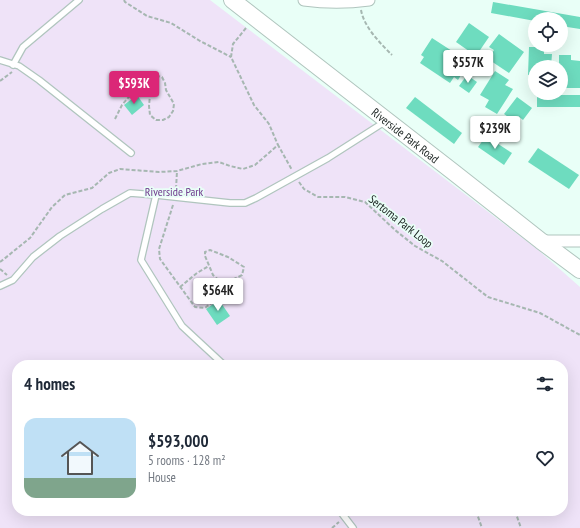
<!DOCTYPE html>
<html lang="en">
<head>
<meta charset="utf-8">
<style>
	:root { --surface:#fff; --page:#f2f2f3; --text:#1f2937; --muted:#747a83; --line:#e0e1e3; --accent:#db2777 }
	body { margin:0; font-family:"PT Sans Narrow",sans-serif; background:var(--page); color:var(--text); height:100vh; display:flex; flex-direction:column; font-size:15px; white-space:nowrap }
	* { box-sizing:border-box; margin:0 }
	p { font-size:13px; color:var(--muted) }
	.icon { flex:none; width:22px; height:22px; fill:none; stroke:currentColor; stroke-width:2; stroke-linecap:round; stroke-linejoin:round }
	.map { position:relative; flex:1; overflow:hidden }
	.drawer { position:absolute; left:12px; top:360px; width:556px; height:156px; display:flex; flex-direction:column; background:var(--surface); border-radius:16px; box-shadow:0 4px 16px #0002 }
	.drawer>* { flex:none }
	.controls { position:absolute; left:528px; top:12px; display:grid; gap:8px }
	.controls a { display:grid; place-items:center; width:40px; height:40px; border-radius:50%; background:var(--surface); box-shadow:0 4px 16px #0002; font-size:20px }
	.price { position:absolute; translate:-50% -34px; padding:0 9px; border-radius:4px; background:#fff; color:#222; font-size:13px; line-height:26px; filter:drop-shadow(0 1px 2px #0008) }
	.price::after { content:''; position:absolute; left:50%; top:24px; width:12px; height:9px; margin-left:-6px; background:inherit; clip-path:polygon(0 0,100% 0,50% 100%) }
	.price.selected { background:var(--accent); color:#fff }
	ul { padding:0; list-style:none }
	li { display:flex; align-items:center; gap:12px; height:100px; padding:0 12px }
	li+li { border-top:1px solid var(--line) }
	li span { display:grid; place-items:center; flex:none; width:112px; height:80px; border-radius:12px; color:#555 }
	li>.icon { margin-inline-start:auto }
	span .icon { width:48px; height:48px; fill:#fffc; stroke-width:1 }
	li b { font-size:17px }
	h2 { display:flex; justify-content:space-between; align-items:center; height:48px; padding:0 12px; font-size:17px }
	.map>svg:first-child { display:block }
	.green { fill:#efe3f8; fill-rule:evenodd }
	.building { fill:#6edcbf }
	.lines { fill:none; stroke-linecap:round; stroke-linejoin:round }
	.service-casing { stroke:#b0c5be; stroke-width:8 }
	.minor-casing { stroke:#b0c5be; stroke-width:13 }
	.secondary-casing { stroke:#b0c5be; stroke-width:18 }
	.path { stroke:#a6b7b1; stroke-width:2; stroke-dasharray:4 2; stroke-linecap:butt }
	.service { stroke:#fff; stroke-width:5.5 }
	.minor { stroke:#fff; stroke-width:11 }
	.secondary { stroke:#fff; stroke-width:16 }
	.labels { text-anchor:middle; dominant-baseline:central; stroke-width:3.5; stroke-linejoin:round; paint-order:stroke }
	.street-label { font-size:12px; fill:#18201e; stroke:#e9fff7 }
	.park-label { font-size:12px; fill:#6e398d; stroke:#e9fff7 }
</style>
</head>
<body>
<div class="map">
<svg width="580" height="528" viewBox="0 0 580 528">
	<rect width="100%" height="100%" fill="#e9fff7"/>
	<path class="green" d="M0,0H210L537,249L580,287V528H0ZM17,365H563V511H17Z"/>
	<g class="building">
		<polygon points="493,2 580,17 580,29 561,26 561,19 535,19 535,21 491,13"/>
		<polygon points="469,23 489,37 476,56 456,42"/>
		<polygon points="499,34 524,52 509,73 488,59 494,50 489,47"/>
		<polygon points="432,38 469,62 458,80 454,77 450,83 420,63 424,57 421,55"/>
		<polygon points="529,47 544,47 544,54 552,54 551,67 535,67 535,75 528,75"/>
		<polygon points="559,55 571,55 571,60 580,61 580,88 565,88 565,82 561,82 561,67 559,67"/>
		<polygon points="495,71 509,80 505,85 513,89 497,114 485,107 489,100 480,95"/>
		<polygon points="467,75 477,82 469,93 459,86"/>
		<polygon points="137,95 144,105 132,115 124,105"/>
		<rect x="537" y="95" width="43" height="12"/>
		<polygon points="415,97 462,133 454,144 406,108"/>
		<polygon points="517,97 532,108 523,120 518,116 514,121 504,114"/>
		<polygon points="486,136 512,153 504,165 478,147"/>
		<polygon points="538,148 579,175 569,189 528,162"/>
		<polygon points="219,300 230,316 217,325 206,309"/>
		<polygon points="61,511 92,511 92,514 61,513"/>
	</g>
	<g class="lines">
		<defs>
			<g id="service">
				<polyline points="0,60 19,66 39,80 131,153"/>
				<polyline points="13,65 23,47 79,0"/>
				<polyline points="156,195 141,260 182,326 224,365"/>
				<polyline points="0,286 13,280 33,257 60,236 102,209 130,193 156,195 230,203 245,203 256,198 328,158 386,121"/>
				<polyline points="340,511 353,528"/>
			</g>
			<g id="minor">
				<path d="M304,0C325,3 348,3 369,0"/>
				<polyline points="541,241 580,241"/>
			</g>
			<g id="secondary">
				<path id="s1" d="M232,0L452,171L541,241L580,270"/>
			</g>
		</defs>
		<use href="#service" class="service-casing"/>
		<use href="#minor" class="minor-casing"/>
		<use href="#secondary" class="secondary-casing"/>
		<g class="path">
			<polyline points="124,0 125,2 147,16 171,23 200,41 231,57"/>
			<path d="M361,10C364,27 380,43 392,55"/>
			<polyline points="246,28 233,44 231,57 254,105 269,124 278,145"/>
			<polyline points="0,81 12,72"/>
			<polyline points="115,119 122,105 133,92 141,92 150,95 149,106 150,115 156,120 163,120 169,117 173,111 174,104 166,90 165,83 162,77 157,76 148,80 146,86 150,95"/>
			<polyline points="299,182 304,189 318,197 345,197 365,202 395,230 415,246 442,261 488,297 540,313 580,335"/>
			<polyline points="176,189 177,171"/>
			<polyline points="173,205 159,249 160,259 195,307 205,308 218,298 223,284 232,280 242,275 244,267 228,257 210,250 205,252 205,256 213,275 223,284"/>
			<polyline points="0,262 4,259 30,238 52,207 65,195 92,188 109,173 120,169 159,172 177,171 202,164 219,162 230,166 243,169 255,165 278,145 292,170"/>
			<polyline points="0,269 7,275"/>
			<polyline points="180,287 197,273 209,266"/>
			<polyline points="476,511 482,528"/>
			<polyline points="515,511 521,528"/>
			<polyline points="332,528 339,522"/>
		</g>
		<use href="#service" class="service"/>
		<use href="#minor" class="minor"/>
		<use href="#secondary" class="secondary"/>
	</g>
	<g class="labels">
		<g class="street-label">
			<text stroke="none"><textPath href="#s1" startOffset="220">Riverside Park Road</textPath></text>
			<text transform="translate(401 221) rotate(38)">Sertoma Park Loop</text>
		</g>
		<g class="park-label">
			<text x="174" y="191">Riverside Park</text>
		</g>
	</g>
</svg>
<div class="controls">
<a><svg class="icon" aria-label="locate" viewBox="0 0 24 24"><circle cx="12" cy="12" r="6"/><path d="M12 2v4M12 18v4M2 12h4M18 12h4"/></svg></a>
<a><svg class="icon" aria-label="layers" viewBox="0 0 24 24"><path d="M12 4l9 5-9 5-9-5zM3 14l9 5 9-5"/></svg></a>
</div>
<b class="price" style="left:468px;top:84px">$557K</b>
<b class="price selected" style="left:134px;top:105px">$593K</b>
<b class="price" style="left:495px;top:150px">$239K</b>
<b class="price" style="left:218px;top:312px">$564K</b>
<section class="drawer">
<h2>4 homes<svg class="icon" aria-label="filters" viewBox="0 0 24 24"><path d="M4 7h16M4 17h16"/><circle cx="9" cy="7" r="2"/><circle cx="15" cy="17" r="2"/></svg></h2>
<ul>
<li><span style="background:linear-gradient(#bfe0f5 75%,#7fa58c 0)"><svg class="icon" aria-label="home" viewBox="0 0 24 24"><path d="M3 11l9-7 9 7M6 9v11h12V9"/></svg></span><div><b>$593,000</b><p>5 rooms · 128 m²</p><p>House</p></div><svg class="icon" aria-label="heart" viewBox="0 0 24 24"><path d="M12 20l-8-8c-3-5 5-10 8-4 3-6 11-1 8 4z"/></svg></li>
</ul>
</section>
</div>
</body>
</html>
